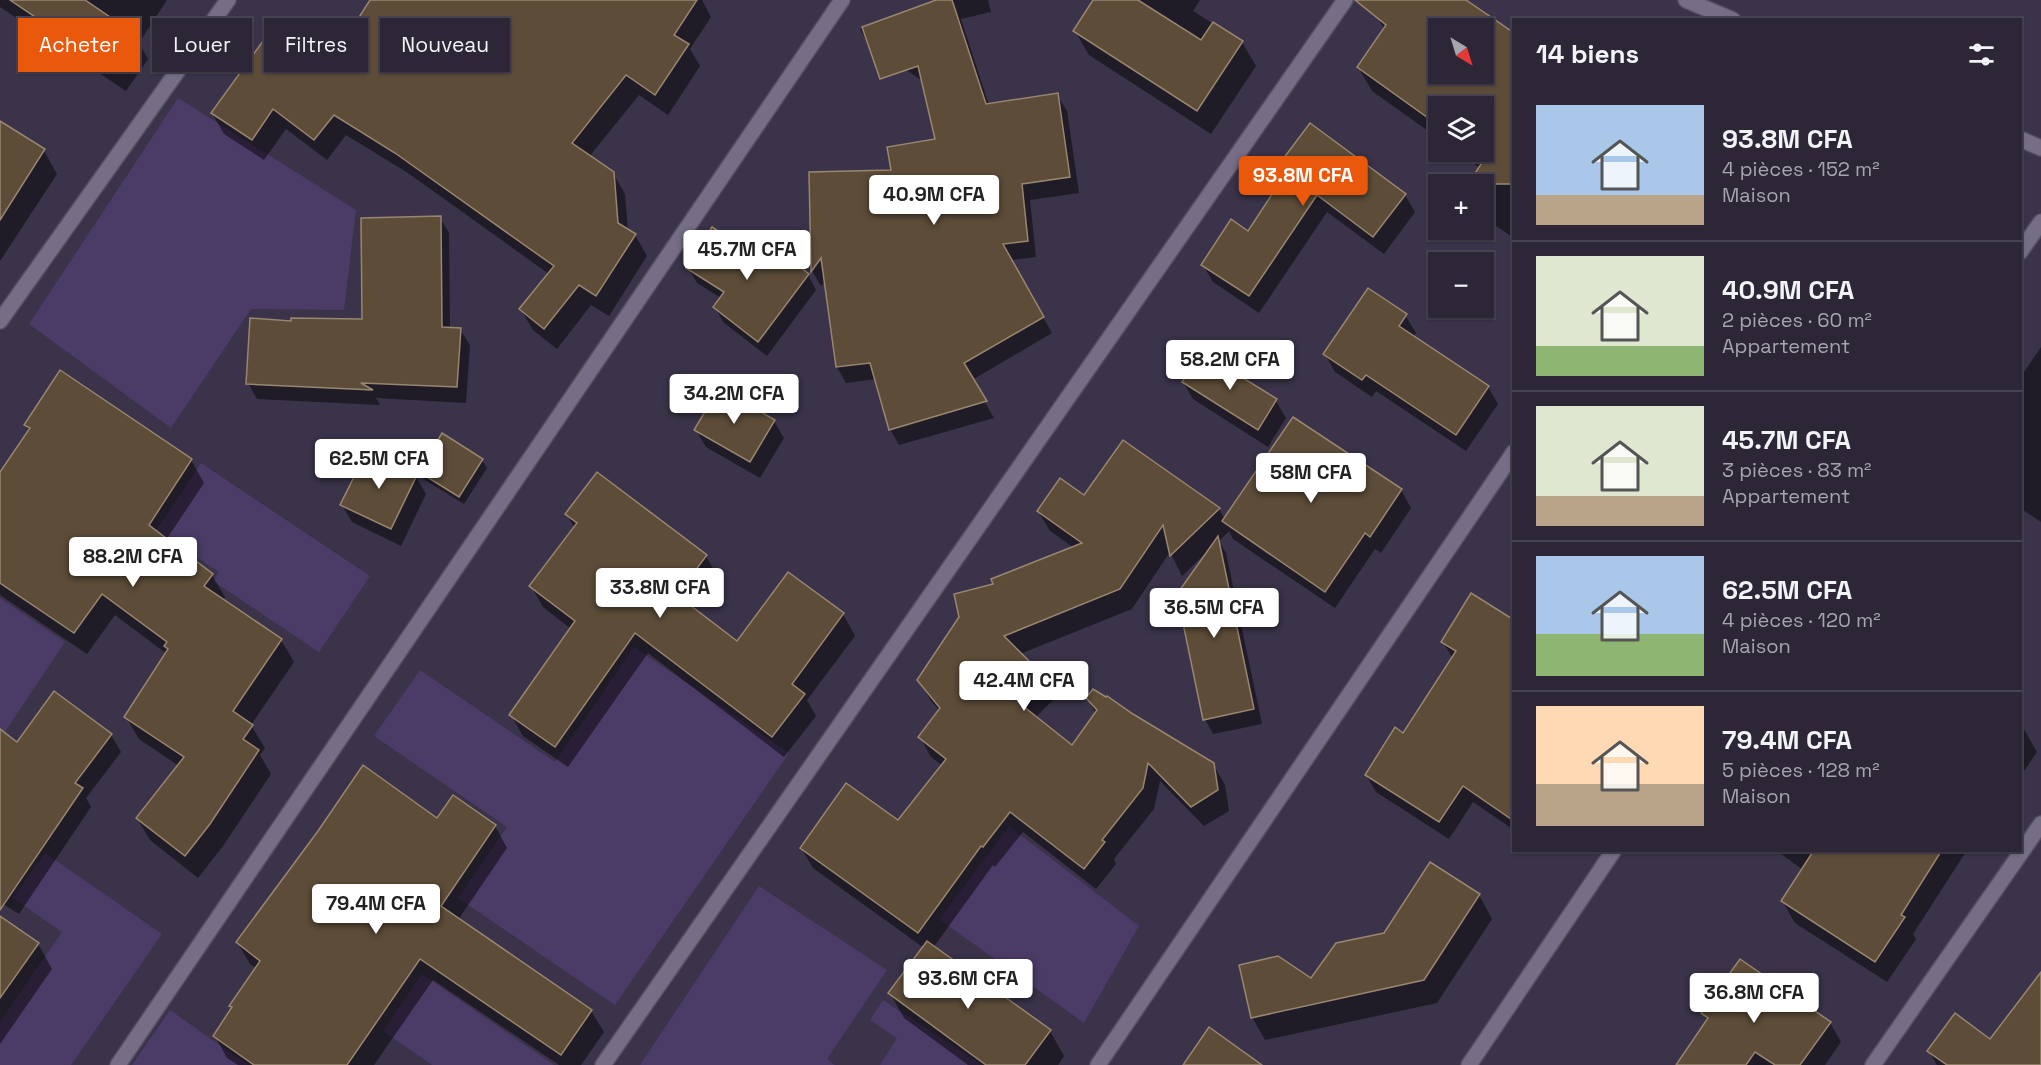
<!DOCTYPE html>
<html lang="fr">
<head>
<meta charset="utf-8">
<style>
	:root { --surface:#2c2637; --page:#383242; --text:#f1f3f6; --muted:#a6a5ad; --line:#484352; --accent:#ea580c }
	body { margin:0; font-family:"Space Grotesk",sans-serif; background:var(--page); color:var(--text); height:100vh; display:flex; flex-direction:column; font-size:22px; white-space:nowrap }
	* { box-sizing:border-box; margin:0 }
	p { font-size:20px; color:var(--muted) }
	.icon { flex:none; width:33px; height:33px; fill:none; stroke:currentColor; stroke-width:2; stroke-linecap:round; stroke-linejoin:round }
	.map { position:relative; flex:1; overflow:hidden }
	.panel { position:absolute; left:1512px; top:18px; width:510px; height:834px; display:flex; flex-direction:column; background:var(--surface); border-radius:0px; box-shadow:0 2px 4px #0004,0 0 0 2px var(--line) }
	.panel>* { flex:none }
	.guide { position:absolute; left:18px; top:18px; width:570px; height:54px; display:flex; gap:12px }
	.needle { width:39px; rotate:142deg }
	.controls { position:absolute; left:1428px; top:18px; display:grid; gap:12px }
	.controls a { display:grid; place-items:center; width:66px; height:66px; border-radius:0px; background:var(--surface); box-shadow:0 2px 4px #0004,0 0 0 2px var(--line); font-size:30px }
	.price { position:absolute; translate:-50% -51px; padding:0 14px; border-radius:6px; background:#fff; color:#222; font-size:20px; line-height:39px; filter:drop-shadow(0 2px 3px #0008) }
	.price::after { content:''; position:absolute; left:50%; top:36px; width:18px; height:14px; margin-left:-9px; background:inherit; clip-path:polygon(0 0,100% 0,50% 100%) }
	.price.current { background:var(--accent); color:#fff }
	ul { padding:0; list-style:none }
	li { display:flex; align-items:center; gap:18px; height:150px; padding:0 24px }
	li+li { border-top:2px solid var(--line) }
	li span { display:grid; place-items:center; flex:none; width:168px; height:120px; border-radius:0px; color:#555 }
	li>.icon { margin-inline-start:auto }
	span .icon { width:72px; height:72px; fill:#fffc; stroke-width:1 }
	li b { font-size:26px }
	h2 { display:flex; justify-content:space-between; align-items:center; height:72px; padding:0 24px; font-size:26px }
	.tag { padding:0 21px; border-radius:0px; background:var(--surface); box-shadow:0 2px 4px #0004,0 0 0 2px var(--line); font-size:21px; line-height:54px }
	.tag.current { background:var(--accent); color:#fff }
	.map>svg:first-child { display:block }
	.green { fill:#4b3b67 }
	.shadow { fill:#0007; fill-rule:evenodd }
	.building { fill:#5c4c38; stroke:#988670; stroke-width:1.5; fill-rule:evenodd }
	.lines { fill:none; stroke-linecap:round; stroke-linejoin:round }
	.minor-casing { stroke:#544e60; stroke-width:18 }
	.minor { stroke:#756e86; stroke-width:15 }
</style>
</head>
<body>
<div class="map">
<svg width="2041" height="1065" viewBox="0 0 2041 1065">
	<rect width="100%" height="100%" fill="#3a3349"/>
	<g class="green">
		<polygon points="178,98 356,210 344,310 251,309 171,428 29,324"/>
		<polygon points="201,463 370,576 319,652 213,581 219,572 156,530"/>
		<polygon points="0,598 65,642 0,739"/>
		<polygon points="634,647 789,753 615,1005 458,898 507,827 374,736 420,670 555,762"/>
		<polygon points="1009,826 1139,926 1084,1023 939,919"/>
		<polygon points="45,853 162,934 71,1065 0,1065 0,1022 62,932 13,898"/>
		<polygon points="759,886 887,970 827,1059 835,1065 640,1065"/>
		<polygon points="422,974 554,1065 432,1065 383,1031"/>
		<polygon points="883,1000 982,1065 880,1065 897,1038 870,1020"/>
		<polygon points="170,1010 248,1065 132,1065"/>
	</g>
	<g class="shadow">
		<polygon points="0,0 167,0 139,43 148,59 126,91 0,7"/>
		<polygon points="371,0 702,0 711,17 690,49 700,66 668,115 639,95 589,157 613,173 625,194 628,231 635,235 647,256 609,316 591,305 557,349 533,330 521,310 549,274 408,173 346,135 327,160 286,129 264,160 224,134 212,113 326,71"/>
		<polygon points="933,0 988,0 991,12 961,19 989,105 1057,95 1067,111 1079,193 1030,200 1036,257 1011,260 1052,333 972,380 994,418 899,445 890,429 876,379 846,383 837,367 826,280 821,286 812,271 810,174 892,171 937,140 924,82 869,45 860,29 934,2"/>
		<polygon points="1095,0 1200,0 1193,11 1242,42 1256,66 1211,134 1089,55 1075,31"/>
		<path d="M1390,0H1464L1514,35V238L1484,218V184H1469L1480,168L1457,152H1484V106H1438V138L1372,91L1358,67L1385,30L1377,17ZM1438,28H1484V74H1438Z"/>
		<polygon points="0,123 44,151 57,174 0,261"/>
		<polygon points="1279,167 1405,195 1415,212 1384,254 1327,212 1259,313 1213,282 1203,265 1249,233 1285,176"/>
		<polygon points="440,218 449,233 450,329 460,329 470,345 466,403 376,398 380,405 257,399 248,383 293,323 363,321"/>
		<polygon points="754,255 808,275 816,290 767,356 723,322 715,307 721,298 697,283 688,268"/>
		<polygon points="1405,315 1416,333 1413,337 1488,387 1498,404 1466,451 1376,391 1372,397 1335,372 1325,354"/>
		<polygon points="2041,347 2041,522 2020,508 2020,378"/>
		<polygon points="1202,354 1276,401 1286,418 1268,447 1193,399 1183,382"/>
		<polygon points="774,421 784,438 760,478 706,447 696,430"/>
		<polygon points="26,425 191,460 204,483 166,540 212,575 225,597 223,600 281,640 294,662 251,725 265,748 260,755 271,774 223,846 198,878 150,840 137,818 179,766 139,739 126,717 167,654 115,615 87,654 0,595 0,475 29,431"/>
		<polygon points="482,460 487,468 464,504 425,480 420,472"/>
		<polygon points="416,477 426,494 401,546 352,522 342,505"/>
		<polygon points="1401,490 1411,508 1381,553 1375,549 1335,608 1233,539 1229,531 1219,541 1226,553 1262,724 1213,734 1205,719 1207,552 1182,576 1170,552 1132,609 1020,654 1043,678 1055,698 1035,718 1073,747 1096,714 1087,698 1132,715 1213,764 1225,785 1229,811 1204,826 1160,781 1154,809 1114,859 1116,864 1096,889 1023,832 995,867 993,865 933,948 1050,1031 1064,1056 1058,1065 968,1065 904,1018 890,993 924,948 813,868 801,848 898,822 943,766 931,757 920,737 940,711 931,701 919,680 995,586 1074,548 1050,531 1038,511 1085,497 1219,509 1225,520"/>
		<polygon points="566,514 706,556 718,577 694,610 737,644 843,614 855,636 807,700 816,716 784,757 648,653 568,767 523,736 511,715 571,629 543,607 531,586 575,528"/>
		<polygon points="1514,622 1514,830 1473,802 1449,839 1376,792 1366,775 1404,735 1453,659 1443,642"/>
		<polygon points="2020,728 2025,731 2037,752 2020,777"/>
		<polygon points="111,735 121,752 86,798 91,807 19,914 0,902 0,768"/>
		<polygon points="438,820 495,826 507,848 458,920 591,1011 604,1032 581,1065 559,1065 433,980 374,1065 238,1065 227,1058 215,1036 233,1009 231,1006 257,969 250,964 237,942"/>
		<polygon points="1776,850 1967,850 1913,934 1916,939 1887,982 1795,923 1783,902 1803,870"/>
		<polygon points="1479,895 1492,919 1437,1003 1265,1040 1252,1017 1385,934"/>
		<polygon points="0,917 38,944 52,969 0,1044"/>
		<polygon points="2041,975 2041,1065 1937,1065 1929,1051 1991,1041"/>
		<polygon points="1703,1014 1830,1023 1841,1042 1825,1065 1678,1065 1708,1022"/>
	</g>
	<g class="building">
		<polygon points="10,0 85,0 135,34 112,69"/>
		<polygon points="370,0 697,0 674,35 689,44 655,95 626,75 572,143 614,172 618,223 636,234 596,296 579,285 544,329 519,309 554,266 395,153 334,115 314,140 273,109 252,140 211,113 271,30 326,69"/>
		<polygon points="936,0 952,0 986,104 1058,93 1070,177 1022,184 1028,241 1003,244 1044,317 964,363 987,401 889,430 870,363 836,367 821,258 811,272 809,172 891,170 887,147 935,139 918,66 880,79 862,27"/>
		<polygon points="1093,0 1138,0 1201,40 1213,22 1243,41 1197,111 1073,31"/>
		<path d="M1355,0H1466L1514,33V184H1468L1485,158L1476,152H1484V106H1438V125L1357,67L1386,25ZM1438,28H1484V74H1438Z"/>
		<polygon points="0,121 45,149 0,220"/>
		<polygon points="1310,123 1406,194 1373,237 1317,195 1249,296 1201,265 1231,219 1248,231 1286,173 1277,167"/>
		<polygon points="441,216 442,327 461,328 457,387 361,383 373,390 246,384 250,318 291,321 291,318 362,319 361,218"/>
		<polygon points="712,227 753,253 763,240 809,274 758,342 713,307 724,292 686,268"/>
		<polygon points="1368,288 1407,314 1399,326 1489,386 1456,435 1366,375 1362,380 1323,354"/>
		<polygon points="1201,352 1277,399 1258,430 1182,382"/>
		<polygon points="60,370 192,459 149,525 213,574 204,586 282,639 233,711 253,725 243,739 259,750 210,824 185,856 136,818 184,757 124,717 168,649 164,646 167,642 102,594 74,633 0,583 0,472 30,428 24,425"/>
		<polygon points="719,388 775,420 750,462 694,430"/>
		<polygon points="1293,417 1402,489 1370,537 1365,533 1325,592 1222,521"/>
		<polygon points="442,433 483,459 459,497 419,472"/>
		<polygon points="1123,440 1220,508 1170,556 1163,525 1120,589 1004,636 1045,677 1018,702 1072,745 1097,710 1086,698 1093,689 1106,697 1107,696 1133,714 1214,763 1218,790 1191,807 1148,763 1143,788 1102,840 1105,842 1084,869 1010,812 983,847 981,846 918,933 800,848 846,783 898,820 946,759 918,737 940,708 917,680 959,617 954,594 993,584 991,579 1082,543 1037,511 1060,478 1084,495"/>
		<polygon points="367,451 417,475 391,529 340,505"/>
		<polygon points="597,472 707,555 677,595 737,641 788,572 844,613 792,684 805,694 772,737 635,633 555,747 509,715 575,621 529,586 577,523 565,514"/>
		<polygon points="1218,536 1254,709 1203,720 1177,594"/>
		<polygon points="1471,593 1514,620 1514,821 1463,786 1439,822 1365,775 1395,727 1403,733 1456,651 1441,642"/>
		<polygon points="54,691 112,734 75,783 83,788 0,910 0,729 17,742"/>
		<polygon points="363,765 437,818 453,795 496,825 441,906 592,1010 561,1055 420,959 347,1065 254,1065 213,1036 232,1007 229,1006 260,961 236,942 318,831"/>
		<polygon points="1814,850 1942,850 1901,915 1905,917 1875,962 1781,901"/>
		<polygon points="1430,862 1480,894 1424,980 1251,1018 1239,965 1278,956 1311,978 1336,943 1384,933"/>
		<polygon points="0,916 39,943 0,998"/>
		<polygon points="927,941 1051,1030 1025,1065 986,1065 888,993"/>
		<polygon points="1740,959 1831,1022 1800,1065 1775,1065 1755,1052 1746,1065 1676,1065 1708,1018 1701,1013"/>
		<polygon points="2041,972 2041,1065 1947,1065 1927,1051 1955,1013 1990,1039"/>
		<polygon points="1209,1027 1262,1065 1183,1065"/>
	</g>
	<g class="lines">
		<defs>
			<g id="minor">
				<polyline points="1686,0 1733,20"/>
				<polyline points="2020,139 2041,148"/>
				<polyline points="2020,252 2041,222"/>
				<polyline points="0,321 228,0"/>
				<polyline points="118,1065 842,0"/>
				<polyline points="603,1065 1345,0"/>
				<polyline points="1098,1065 1514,452"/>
				<polyline points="1469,1065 1614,850"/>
				<polyline points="1873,1065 2041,824"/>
			</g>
		</defs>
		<use href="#minor" class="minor-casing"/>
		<use href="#minor" class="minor"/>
	</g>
</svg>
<div class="controls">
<a><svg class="needle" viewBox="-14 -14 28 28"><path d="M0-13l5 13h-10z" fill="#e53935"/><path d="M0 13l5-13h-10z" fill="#a6a5ad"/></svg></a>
<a><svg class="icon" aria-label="layers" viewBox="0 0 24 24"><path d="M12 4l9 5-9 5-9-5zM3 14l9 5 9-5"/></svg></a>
<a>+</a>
<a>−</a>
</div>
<b class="price current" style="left:1303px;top:207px">93.8M CFA</b>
<b class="price" style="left:934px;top:226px">40.9M CFA</b>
<b class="price" style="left:747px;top:281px">45.7M CFA</b>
<b class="price" style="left:1230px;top:391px">58.2M CFA</b>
<b class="price" style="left:734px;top:425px">34.2M CFA</b>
<b class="price" style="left:379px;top:490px">62.5M CFA</b>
<b class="price" style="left:1311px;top:504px">58M CFA</b>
<b class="price" style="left:133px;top:588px">88.2M CFA</b>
<b class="price" style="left:660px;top:619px">33.8M CFA</b>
<b class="price" style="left:1214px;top:639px">36.5M CFA</b>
<b class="price" style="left:1024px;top:712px">42.4M CFA</b>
<b class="price" style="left:376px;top:935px">79.4M CFA</b>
<b class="price" style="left:968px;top:1010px">93.6M CFA</b>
<b class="price" style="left:1754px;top:1024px">36.8M CFA</b>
<div class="guide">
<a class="tag current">Acheter</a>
<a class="tag">Louer</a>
<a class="tag">Filtres</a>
<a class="tag">Nouveau</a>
</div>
<section class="panel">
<h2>14 biens<svg class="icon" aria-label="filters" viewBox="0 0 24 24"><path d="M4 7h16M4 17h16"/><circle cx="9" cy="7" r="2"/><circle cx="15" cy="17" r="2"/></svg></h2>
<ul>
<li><span style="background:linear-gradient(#a9c7e8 75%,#b9a48a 0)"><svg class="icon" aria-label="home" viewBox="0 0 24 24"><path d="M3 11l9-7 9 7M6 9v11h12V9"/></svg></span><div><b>93.8M CFA</b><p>4 pièces · 152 m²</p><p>Maison</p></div></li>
<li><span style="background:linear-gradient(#dfe7d0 75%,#8fb573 0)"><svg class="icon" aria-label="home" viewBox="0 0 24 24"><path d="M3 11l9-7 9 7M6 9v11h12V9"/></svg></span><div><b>40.9M CFA</b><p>2 pièces · 60 m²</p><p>Appartement</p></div></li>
<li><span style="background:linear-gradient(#dfe7d0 75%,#b9a48a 0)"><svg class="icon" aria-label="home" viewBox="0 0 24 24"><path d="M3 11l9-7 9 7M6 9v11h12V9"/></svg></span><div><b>45.7M CFA</b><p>3 pièces · 83 m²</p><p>Appartement</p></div></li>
<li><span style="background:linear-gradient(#a9c7e8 65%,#8fb573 0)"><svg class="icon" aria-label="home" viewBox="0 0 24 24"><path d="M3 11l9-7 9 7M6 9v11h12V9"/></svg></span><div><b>62.5M CFA</b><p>4 pièces · 120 m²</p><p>Maison</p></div></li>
<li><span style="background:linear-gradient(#ffd9b3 65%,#b9a48a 0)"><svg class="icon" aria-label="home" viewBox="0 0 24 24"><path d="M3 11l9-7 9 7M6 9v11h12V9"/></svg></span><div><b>79.4M CFA</b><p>5 pièces · 128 m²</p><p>Maison</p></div></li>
</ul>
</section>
</div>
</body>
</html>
